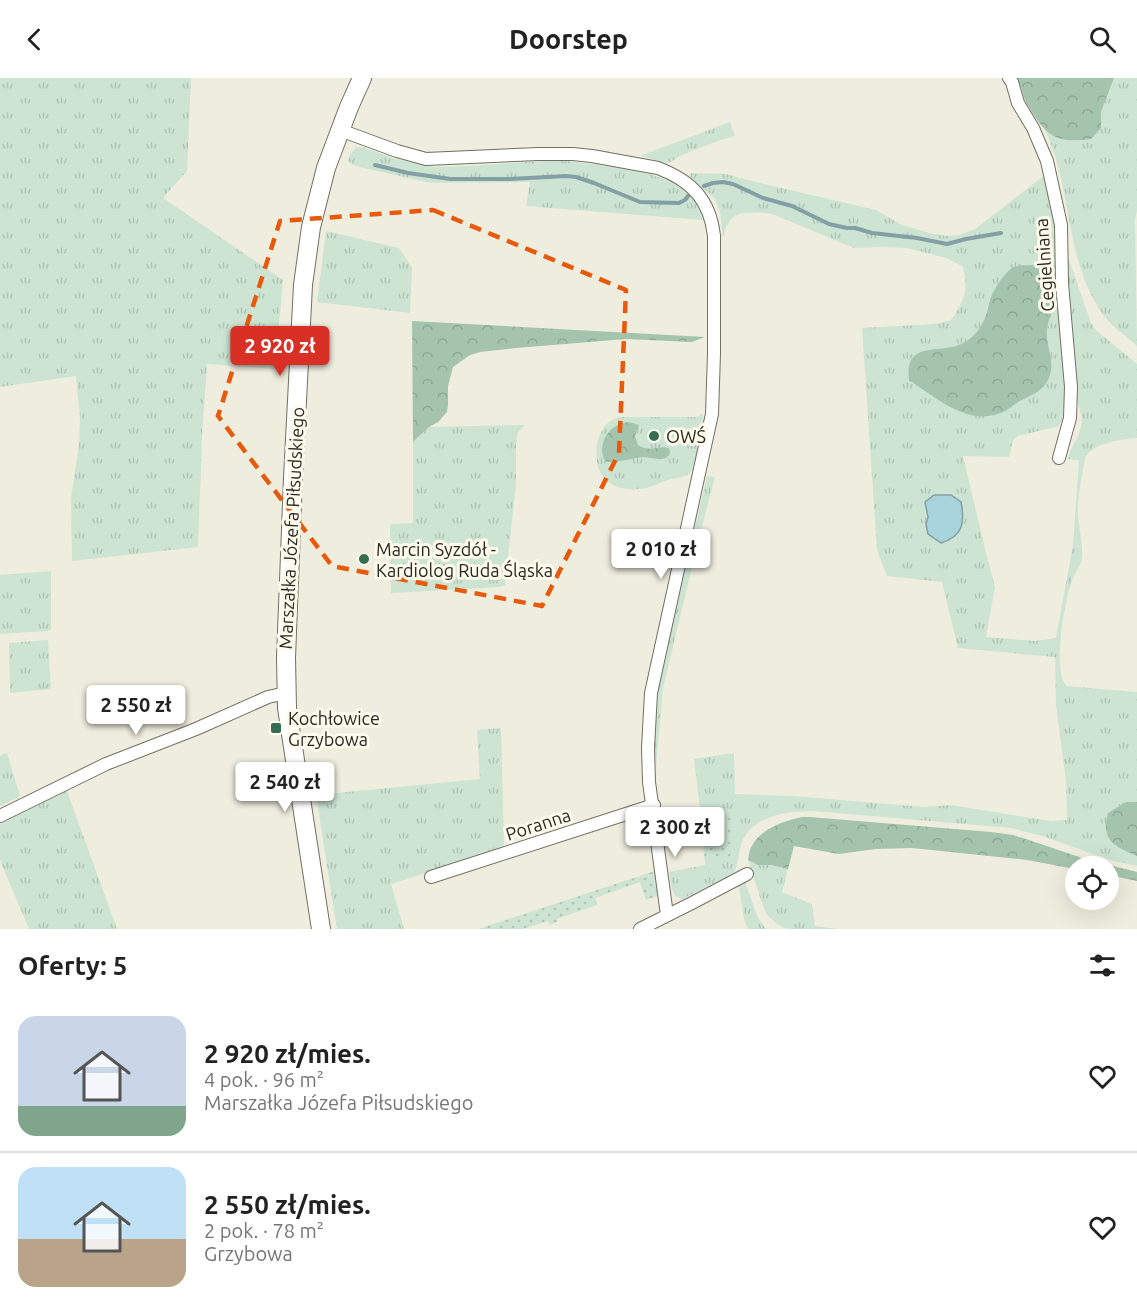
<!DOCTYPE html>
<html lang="pl">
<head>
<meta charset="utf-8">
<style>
	:root { --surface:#fff; --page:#f6f6f6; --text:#222; --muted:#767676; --line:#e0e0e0; --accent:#d93025 }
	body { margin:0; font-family:Ubuntu,sans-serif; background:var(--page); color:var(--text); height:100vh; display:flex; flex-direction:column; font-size:22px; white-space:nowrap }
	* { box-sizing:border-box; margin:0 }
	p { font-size:20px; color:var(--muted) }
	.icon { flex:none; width:33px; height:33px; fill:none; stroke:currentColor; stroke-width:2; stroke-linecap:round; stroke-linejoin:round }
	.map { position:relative; height:851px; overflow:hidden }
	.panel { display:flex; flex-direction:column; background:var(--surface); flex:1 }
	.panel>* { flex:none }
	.tools { position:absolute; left:1065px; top:778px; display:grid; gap:12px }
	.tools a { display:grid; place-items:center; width:54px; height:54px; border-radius:50%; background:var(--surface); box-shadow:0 6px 24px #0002; font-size:30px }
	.price { position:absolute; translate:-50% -51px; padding:0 14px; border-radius:6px; background:#fff; color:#222; font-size:20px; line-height:39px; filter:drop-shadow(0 2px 3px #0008) }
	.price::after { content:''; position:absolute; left:50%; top:36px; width:18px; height:14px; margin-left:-9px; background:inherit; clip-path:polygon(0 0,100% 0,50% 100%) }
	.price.on { background:var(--accent); color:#fff }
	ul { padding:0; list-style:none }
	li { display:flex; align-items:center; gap:18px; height:150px; padding:0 18px }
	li+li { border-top:2px solid var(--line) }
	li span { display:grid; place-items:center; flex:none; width:168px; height:120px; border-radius:18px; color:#555 }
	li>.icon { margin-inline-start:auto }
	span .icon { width:72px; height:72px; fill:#fffc; stroke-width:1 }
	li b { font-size:26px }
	h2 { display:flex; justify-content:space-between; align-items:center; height:72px; padding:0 18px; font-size:26px }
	header { display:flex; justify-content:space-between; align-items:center; height:78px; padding:0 18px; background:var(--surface); font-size:27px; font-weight:700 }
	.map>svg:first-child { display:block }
	.grass { fill:url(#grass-tufts) }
	.forest { fill:url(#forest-crowns) }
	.park { fill:url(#park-dots) }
	.water { fill:#a8d4dd; stroke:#82a0a5; stroke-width:1.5 }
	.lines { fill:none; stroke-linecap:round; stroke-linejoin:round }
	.stream { stroke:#82a0a5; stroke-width:4 }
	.street-casing { stroke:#727063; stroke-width:14 }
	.secondary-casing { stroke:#727063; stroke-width:20 }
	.street { stroke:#fff; stroke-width:12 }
	.secondary { stroke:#fff; stroke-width:18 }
	.marked { fill:none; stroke:#e8590c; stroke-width:4.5; stroke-dasharray:12 8; stroke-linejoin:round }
	.poi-dot { fill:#356d54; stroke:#fdfaeb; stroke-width:2 }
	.labels { text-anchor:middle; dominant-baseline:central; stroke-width:6; stroke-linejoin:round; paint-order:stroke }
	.street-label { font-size:18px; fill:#292823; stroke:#fdfaeb }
	.poi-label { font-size:18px; fill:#292823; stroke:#fdfaeb; text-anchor:start }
</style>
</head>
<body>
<header><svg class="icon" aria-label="back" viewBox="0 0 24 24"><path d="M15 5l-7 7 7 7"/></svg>Doorstep<svg class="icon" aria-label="search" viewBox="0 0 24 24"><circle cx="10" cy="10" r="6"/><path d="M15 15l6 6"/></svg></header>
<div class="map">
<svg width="1137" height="851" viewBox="0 0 1137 851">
	<defs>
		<pattern id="grass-tufts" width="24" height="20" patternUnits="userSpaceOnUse" patternTransform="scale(1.5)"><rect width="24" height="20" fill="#cde4d3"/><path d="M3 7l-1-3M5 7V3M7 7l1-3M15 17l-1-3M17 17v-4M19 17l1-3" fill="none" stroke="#b0c4b5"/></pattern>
		<pattern id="forest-crowns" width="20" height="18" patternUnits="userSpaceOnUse" patternTransform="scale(1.5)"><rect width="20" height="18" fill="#a5c4ad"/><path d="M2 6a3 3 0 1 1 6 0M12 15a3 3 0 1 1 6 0" fill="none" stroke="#8ea895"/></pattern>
		<pattern id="park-dots" width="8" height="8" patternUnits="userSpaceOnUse" patternTransform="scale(1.5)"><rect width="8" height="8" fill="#cde4d3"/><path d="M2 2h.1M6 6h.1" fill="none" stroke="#b0c4b5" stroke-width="1.8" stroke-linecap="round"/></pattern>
	</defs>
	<rect width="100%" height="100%" fill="#efedde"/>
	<g class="grass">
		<polygon points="0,0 191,0 187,93 163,120 283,202 275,291 207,286 202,358 198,469 72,483 71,420 79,367 80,339 76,298 0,309"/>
		<path d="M1114,0H1137V132L1135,141L1137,268C1125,257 1108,246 1100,232C1064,178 1073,108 1044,50C1055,64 1076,63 1091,61L1101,50V34Z"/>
		<path d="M730,44L735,58C716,63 698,70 680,78C675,81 672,84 667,85L640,78Z"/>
		<polygon points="356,69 365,70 396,81 436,89 468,88 559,82 632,91 662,100 682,110 694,121 699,129 703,142 526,128 530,104 431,105 355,88 348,83 350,77"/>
		<path d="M691,95L726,96L743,101L876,132L902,147L933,156L948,158L959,157L975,151L1045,97L1054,137L1056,152L1067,325L1063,340L1059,348L1018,358L1013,362L1009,379L963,378L986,475L995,509L986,559L1036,563L1056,560L1073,467L1079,382L1068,381C1070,369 1079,360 1081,348C1083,339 1079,330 1077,322L1065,170L1091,245L1097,253L1137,286V360C1122,361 1095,365 1086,378C1082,395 1078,415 1078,433C1078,448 1083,463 1082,479C1082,487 1076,492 1073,500C1065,519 1052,591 1066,608L1137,614V788L1110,782L1042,758L1011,750L813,733C789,733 753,737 742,764C738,774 739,787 733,796L682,821L675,818L672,811L669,794L705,787L732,738L701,739L694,681L734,675L735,716L794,718L924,729L950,727L1051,743L1067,742L1066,703L1056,627L1055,579L958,570L942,504L887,498L877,472L862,250L935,246L951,242C964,224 970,209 962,188L946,180L907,170L883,169L854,170L775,137C767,135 759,134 750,135C732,135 728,142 723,159L720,134L715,121L690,99Z"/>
		<polygon points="326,153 399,170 412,190 410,235 317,224"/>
		<path d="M703,336V342C701,352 697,385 692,392C686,401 677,399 668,402C657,406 648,411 637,411C628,412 617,410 610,405C591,395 593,356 609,344C613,341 617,340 622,339H697Z"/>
		<polygon points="525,347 518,354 516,367 516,406 505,507 500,509 391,515 390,446 413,445 413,364 429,349"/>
		<polygon points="707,398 715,399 700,456 663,610 656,689 654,665 658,604"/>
		<polygon points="51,493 51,551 48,553 0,556 0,497"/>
		<polygon points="48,562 51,611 10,615 9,565"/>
		<polygon points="501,650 504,765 503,770 391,806 404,851 337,851 316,717 480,701 477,652"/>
		<polygon points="7,675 20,718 0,728 0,677"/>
		<polygon points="67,713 117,851 29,851 0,782 0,744"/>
		<polygon points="748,782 753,785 771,787 788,791 782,814 812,826 815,848 838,851 787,851 777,846 767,837 763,828"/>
		<polygon points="745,804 758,840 766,851 748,851 744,841 739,808"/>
	</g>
	<g class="forest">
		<path d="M1016,0H1114L1101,34V50L1091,61C1061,65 1048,61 1032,34C1030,30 1026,26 1025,22C1022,13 1022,8 1016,0Z"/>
		<path d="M1033,187C1037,189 1042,190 1045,193C1055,205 1054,223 1051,238C1049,242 1047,246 1047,251C1045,266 1055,281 1050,297C1044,314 1034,315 1020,323C1015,325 1011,330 1005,333C970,351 937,320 909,302C904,258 945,280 968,262C974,258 980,251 983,244C987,237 988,230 990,222C992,214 1006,192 1014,189C1019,187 1027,187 1033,187Z"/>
		<polygon points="412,243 705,259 692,264 626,261 516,270 480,274 470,277 453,289 448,308 448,327 447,334 438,344 429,349 413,364"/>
		<path d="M629,344L639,347L635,358L638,367C650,375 657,367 669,370C670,375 671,376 667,379C661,384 650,379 643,379C632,380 614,386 605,383C596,365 610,345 629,344Z"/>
		<path d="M1127,724H1137V778C1115,769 1100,762 1108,735L1121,727Z"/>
		<path d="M802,739H810L991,754L1013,757L1029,762L1085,781L1137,794V803L1109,797L1108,789H1076L1075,791L1027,782L912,770L876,771L839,776L794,768L788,791L771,787H758L748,782C749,778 749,772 752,768C760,751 784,743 802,739Z"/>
	</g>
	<g class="park">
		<polygon points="732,738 735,779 709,781 705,787 701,739"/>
		<polygon points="655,793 658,818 646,822 640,804 595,820 597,827 557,841 557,844 550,847 548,843 523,851 478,851"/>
	</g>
	<path class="water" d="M934,417H951L961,424C965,445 963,458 941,465L928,456L926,446L928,439L925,424Z"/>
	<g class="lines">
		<g class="stream">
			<polyline points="375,87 408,95 450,101 510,101 566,98 576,99 594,105 640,124 679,125 685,122 688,118"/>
			<polyline points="704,108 713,105 723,104 733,106 763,120 792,128 829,146 847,150 855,150 872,155 917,160 947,166 966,161 1001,155"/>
		</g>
		<defs>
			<g id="street">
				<polyline points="1009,0 1012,4 1018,25 1033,50 1047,83 1061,147 1062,205 1071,309 1070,340 1059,380"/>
				<path d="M340,52L397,73L426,81L538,76H573L592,78L658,90C692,103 710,122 714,158V275L712,336L651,615L648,670L649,704L667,837"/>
				<polyline points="0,738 106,686 196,651 268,619 286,615"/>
				<polyline points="431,799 654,727"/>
				<polyline points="640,851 692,825 747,796"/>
			</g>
			<polyline id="secondary" points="321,851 287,630 286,580 293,400 303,207 311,149 326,90 349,29 362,0"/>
		</defs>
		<use href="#street" class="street-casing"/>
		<use href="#secondary" class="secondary-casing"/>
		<use href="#street" class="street"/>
		<use href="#secondary" class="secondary"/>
	</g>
	<path class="marked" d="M433,132L626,212L619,375L542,528L332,488L218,338L280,143Z"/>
	<g class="poi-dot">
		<circle cx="654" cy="358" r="6"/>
		<circle cx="364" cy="481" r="6"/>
		<rect x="270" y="644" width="12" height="12" rx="3"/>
	</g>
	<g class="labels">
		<g class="street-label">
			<text transform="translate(1044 187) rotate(-94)">Cegielniana</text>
			<text transform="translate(291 450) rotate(-87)">Marszałka Józefa Piłsudskiego</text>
			<text transform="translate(538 746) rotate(-18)">Poranna</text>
		</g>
		<g class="poi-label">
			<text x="666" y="358">OWŚ</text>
			<text x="376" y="471">Marcin Syzdół -<tspan x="376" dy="21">Kardiolog Ruda Śląska</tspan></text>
			<text x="288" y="640">Kochłowice<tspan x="288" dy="21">Grzybowa</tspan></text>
		</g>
	</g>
</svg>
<div class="tools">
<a><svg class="icon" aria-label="locate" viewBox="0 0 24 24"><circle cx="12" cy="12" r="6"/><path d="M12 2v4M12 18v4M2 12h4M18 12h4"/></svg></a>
</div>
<b class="price on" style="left:280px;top:299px">2 920 zł</b>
<b class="price" style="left:661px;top:502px">2 010 zł</b>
<b class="price" style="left:136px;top:658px">2 550 zł</b>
<b class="price" style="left:285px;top:735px">2 540 zł</b>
<b class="price" style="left:675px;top:780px">2 300 zł</b>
</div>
<section class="panel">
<h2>Oferty: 5<svg class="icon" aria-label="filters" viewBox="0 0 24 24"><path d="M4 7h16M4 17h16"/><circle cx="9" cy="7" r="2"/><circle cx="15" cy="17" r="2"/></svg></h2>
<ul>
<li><span style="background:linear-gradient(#c9d6e8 75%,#7fa58c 0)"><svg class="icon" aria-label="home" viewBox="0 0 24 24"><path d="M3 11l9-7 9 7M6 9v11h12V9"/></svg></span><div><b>2 920 zł/mies.</b><p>4 pok. · 96 m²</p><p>Marszałka Józefa Piłsudskiego</p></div><svg class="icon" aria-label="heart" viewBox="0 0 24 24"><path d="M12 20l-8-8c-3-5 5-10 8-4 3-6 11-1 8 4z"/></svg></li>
<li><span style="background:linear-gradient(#bfe0f5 60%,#b9a48a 0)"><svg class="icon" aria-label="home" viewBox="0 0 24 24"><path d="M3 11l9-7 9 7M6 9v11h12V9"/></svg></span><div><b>2 550 zł/mies.</b><p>2 pok. · 78 m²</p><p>Grzybowa</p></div><svg class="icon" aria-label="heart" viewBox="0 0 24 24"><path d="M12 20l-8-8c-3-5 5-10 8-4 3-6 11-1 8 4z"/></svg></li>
</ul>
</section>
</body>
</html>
